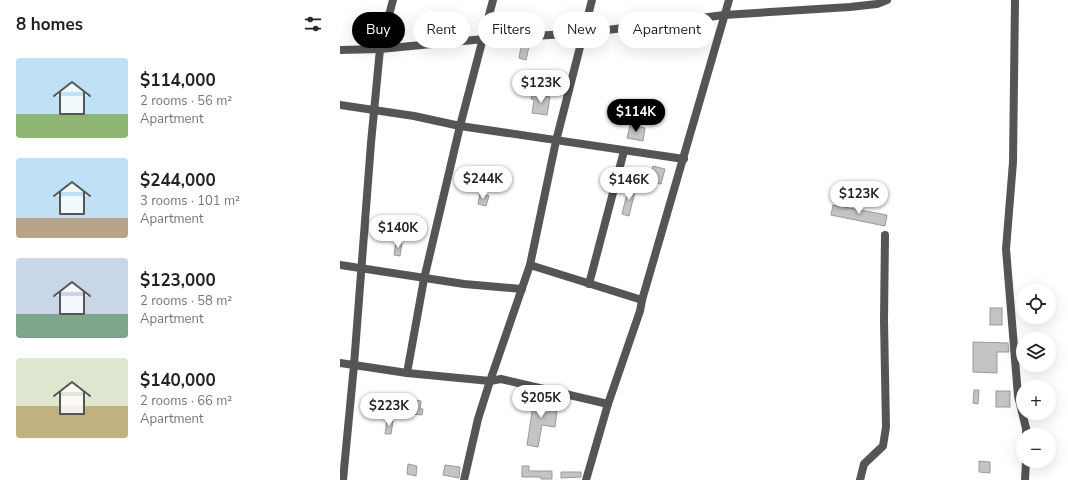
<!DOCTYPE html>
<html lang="en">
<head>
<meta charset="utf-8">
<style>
	:root { --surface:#fff; --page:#f2f2f2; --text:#222; --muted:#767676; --accent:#000 }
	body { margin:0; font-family:"Nunito Sans",sans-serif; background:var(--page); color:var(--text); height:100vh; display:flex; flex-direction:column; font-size:15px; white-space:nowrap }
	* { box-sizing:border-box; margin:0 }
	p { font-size:13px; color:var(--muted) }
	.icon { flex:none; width:22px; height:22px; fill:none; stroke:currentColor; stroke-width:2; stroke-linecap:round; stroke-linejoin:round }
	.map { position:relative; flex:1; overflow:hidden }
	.side { display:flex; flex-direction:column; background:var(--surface); width:340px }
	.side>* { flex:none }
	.hud { position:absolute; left:12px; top:12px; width:380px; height:36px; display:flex; gap:8px }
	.fabs { position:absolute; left:676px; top:284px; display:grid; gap:8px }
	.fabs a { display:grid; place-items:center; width:40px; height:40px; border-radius:50%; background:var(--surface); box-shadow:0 4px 16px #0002; font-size:20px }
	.price { position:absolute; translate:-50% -34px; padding:0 9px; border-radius:14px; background:#fff; color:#222; font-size:13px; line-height:26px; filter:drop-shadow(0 1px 2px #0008) }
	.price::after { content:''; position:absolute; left:50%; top:24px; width:12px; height:9px; margin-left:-6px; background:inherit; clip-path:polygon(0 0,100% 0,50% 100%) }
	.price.active { background:var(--accent); color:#fff }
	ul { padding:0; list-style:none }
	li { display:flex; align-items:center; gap:12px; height:100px; padding:0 16px }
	li span { display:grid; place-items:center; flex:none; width:112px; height:80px; border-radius:4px; color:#555 }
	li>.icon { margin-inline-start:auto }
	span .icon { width:48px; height:48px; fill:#fffc; stroke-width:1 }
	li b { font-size:17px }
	h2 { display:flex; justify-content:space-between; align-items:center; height:48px; padding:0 16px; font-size:17px }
	.pill { padding:0 14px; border-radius:18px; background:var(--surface); box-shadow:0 4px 16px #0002; font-size:14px; line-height:36px }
	.pill.active { background:var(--accent); color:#fff }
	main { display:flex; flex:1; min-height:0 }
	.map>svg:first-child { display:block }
	.building { fill:#c4c4c4; stroke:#999 }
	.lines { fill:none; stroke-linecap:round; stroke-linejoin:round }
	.minor { stroke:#555; stroke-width:8 }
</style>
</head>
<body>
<main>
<section class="side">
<h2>8 homes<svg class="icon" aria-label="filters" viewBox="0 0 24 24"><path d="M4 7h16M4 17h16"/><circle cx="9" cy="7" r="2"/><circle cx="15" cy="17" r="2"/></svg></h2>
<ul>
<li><span style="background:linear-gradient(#bfe0f5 70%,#8fb573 0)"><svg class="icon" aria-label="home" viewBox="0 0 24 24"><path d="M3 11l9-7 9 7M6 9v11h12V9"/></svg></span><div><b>$114,000</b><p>2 rooms · 56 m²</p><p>Apartment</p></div></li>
<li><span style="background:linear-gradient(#bfe0f5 75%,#b9a48a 0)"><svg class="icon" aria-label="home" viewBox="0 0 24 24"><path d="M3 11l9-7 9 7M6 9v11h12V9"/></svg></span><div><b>$244,000</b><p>3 rooms · 101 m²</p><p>Apartment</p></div></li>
<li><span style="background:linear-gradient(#c9d6e8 70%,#7fa58c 0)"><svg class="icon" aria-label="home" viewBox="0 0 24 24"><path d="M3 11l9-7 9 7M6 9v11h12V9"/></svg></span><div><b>$123,000</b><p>2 rooms · 58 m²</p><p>Apartment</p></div></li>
<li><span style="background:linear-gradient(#dfe7d0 60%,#c2b280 0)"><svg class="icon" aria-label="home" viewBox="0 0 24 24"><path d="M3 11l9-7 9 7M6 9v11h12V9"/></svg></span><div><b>$140,000</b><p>2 rooms · 66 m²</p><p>Apartment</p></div></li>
</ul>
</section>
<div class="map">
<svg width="728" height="480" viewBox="0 0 728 480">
	<rect width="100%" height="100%" fill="#fff"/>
	<g class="building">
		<polygon points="182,42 190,42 186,60 179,58"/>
		<polygon points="192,94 210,97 207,115 192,113 194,100 191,99"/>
		<polygon points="290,125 305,128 303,141 287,138"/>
		<polygon points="313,166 325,169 321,184 309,181"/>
		<polygon points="289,186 296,187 289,216 282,214"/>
		<polygon points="140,194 149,196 146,206 138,204"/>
		<polygon points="493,205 547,215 545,226 491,215"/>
		<polygon points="56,242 62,243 60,256 54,255"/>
		<rect x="650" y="308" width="12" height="17"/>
		<polygon points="633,342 668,343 669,352 657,352 657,373 633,372"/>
		<polygon points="634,390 639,390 638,404 633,403"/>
		<rect x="656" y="391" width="14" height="16"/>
		<polygon points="194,399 218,402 215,427 202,425 198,447 187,445"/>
		<polygon points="75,400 81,401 80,409 83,409 82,415 73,414"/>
		<polygon points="47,420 53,421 51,434 45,434"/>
		<polygon points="639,461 650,462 650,473 639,472"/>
		<polygon points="68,464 77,466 76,476 67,474"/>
		<polygon points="105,465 120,467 119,478 103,475"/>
		<polygon points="182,466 189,466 189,471 212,471 212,479 201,479 201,477 182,477"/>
		<polygon points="221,472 241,472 241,477 221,478"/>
	</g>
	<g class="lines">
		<g class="minor">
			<polyline points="675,0 673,162 666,249 678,396 686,428 686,435"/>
			<polyline points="0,50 40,49 144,39 244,33 384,15 510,7 537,4 547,0"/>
			<polyline points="0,105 74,116 120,126 344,159"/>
			<polyline points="0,265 124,284 182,289"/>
			<polyline points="190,265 302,300"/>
			<polyline points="249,284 284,151"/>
			<polyline points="0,363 14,365 31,143 40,49 53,0"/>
			<polyline points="67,373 150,381 161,379 268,404"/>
			<polyline points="3,480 14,365 67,373 84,279 120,126 153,0"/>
			<polyline points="124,480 138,419 150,381 190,265 216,141 252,0"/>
			<polyline points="246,480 268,404 300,311 302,300 389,0"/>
			<polyline points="520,480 524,464 543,446 546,427 544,320 545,235"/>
			<polyline points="685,480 686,461"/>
		</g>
	</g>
</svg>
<div class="fabs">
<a><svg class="icon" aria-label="locate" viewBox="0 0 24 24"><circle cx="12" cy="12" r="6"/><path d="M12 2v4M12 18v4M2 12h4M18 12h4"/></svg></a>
<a><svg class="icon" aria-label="layers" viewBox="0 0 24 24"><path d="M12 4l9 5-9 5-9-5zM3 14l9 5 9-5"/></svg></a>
<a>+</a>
<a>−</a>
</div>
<b class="price" style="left:201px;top:104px">$123K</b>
<b class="price active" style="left:296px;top:133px">$114K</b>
<b class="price" style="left:143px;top:200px">$244K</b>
<b class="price" style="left:289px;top:201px">$146K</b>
<b class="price" style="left:519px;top:215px">$123K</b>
<b class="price" style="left:58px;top:249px">$140K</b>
<b class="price" style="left:201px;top:419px">$205K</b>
<b class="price" style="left:49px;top:427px">$223K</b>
<div class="hud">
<a class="pill active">Buy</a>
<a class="pill">Rent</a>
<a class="pill">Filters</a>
<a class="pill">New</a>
<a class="pill">Apartment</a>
</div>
</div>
</main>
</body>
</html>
